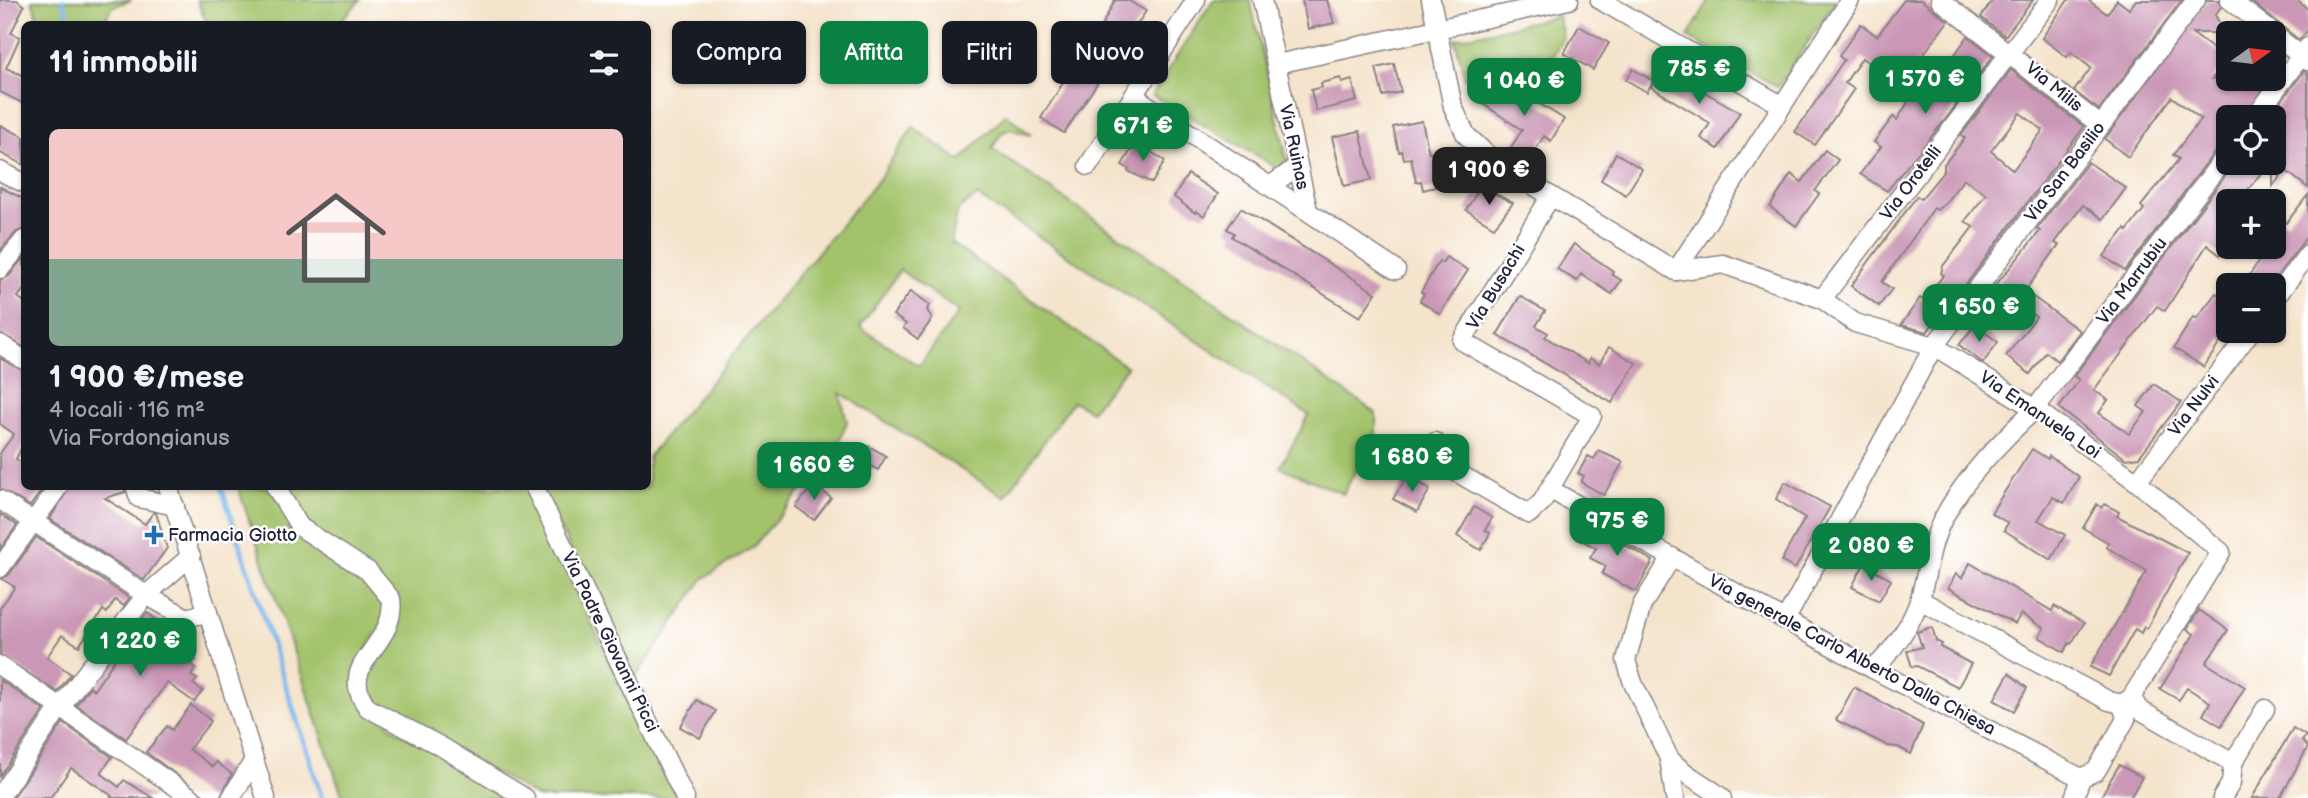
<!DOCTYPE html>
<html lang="it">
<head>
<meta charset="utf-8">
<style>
	:root { --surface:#171b24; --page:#20242c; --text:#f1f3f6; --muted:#9ea1a6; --line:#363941; --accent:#0b8043 }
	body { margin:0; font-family:"Balsamiq Sans",sans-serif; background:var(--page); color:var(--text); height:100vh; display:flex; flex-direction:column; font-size:26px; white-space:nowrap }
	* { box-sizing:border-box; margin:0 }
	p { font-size:23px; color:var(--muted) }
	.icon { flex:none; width:38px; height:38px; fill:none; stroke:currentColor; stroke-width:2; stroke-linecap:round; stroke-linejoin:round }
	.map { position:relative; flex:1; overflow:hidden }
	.side { position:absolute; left:21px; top:21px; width:630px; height:469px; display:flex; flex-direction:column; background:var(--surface); border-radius:10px; box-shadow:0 2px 5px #0004 }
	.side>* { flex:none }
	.guide { position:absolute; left:672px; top:21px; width:665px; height:63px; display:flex; gap:14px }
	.needle { width:46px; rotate:76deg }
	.buttons { position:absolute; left:2216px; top:21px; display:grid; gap:14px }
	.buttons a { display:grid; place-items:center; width:70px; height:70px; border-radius:10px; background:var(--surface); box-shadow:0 2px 5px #0004; font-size:35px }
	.price { position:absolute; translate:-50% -60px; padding:0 16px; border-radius:14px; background:var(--accent); color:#fff; font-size:23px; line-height:46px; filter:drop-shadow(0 2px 4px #0008) }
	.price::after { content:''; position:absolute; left:50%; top:42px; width:21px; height:16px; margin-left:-10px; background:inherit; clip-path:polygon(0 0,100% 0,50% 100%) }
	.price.on { background:#222; color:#fff }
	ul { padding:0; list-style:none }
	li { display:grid; align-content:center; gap:14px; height:371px; padding:0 28px }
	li+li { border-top:2px solid var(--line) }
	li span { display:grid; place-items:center; height:217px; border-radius:10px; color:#555 }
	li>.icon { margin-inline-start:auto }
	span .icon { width:126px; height:126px; fill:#fffc; stroke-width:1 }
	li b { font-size:30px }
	h2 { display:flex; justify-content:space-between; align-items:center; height:84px; padding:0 28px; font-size:30px }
	.chip { padding:0 24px; border-radius:10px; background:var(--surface); box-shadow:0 2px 5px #0004; font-size:24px; line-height:63px }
	.chip.on { background:var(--accent); color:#fff }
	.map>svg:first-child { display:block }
	.green { fill:#a3c26b; stroke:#627253; stroke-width:2; fill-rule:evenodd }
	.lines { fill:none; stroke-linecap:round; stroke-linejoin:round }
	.stream { stroke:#78b6eb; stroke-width:5 }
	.building { fill:#ca97b6; fill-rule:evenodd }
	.minor-casing { stroke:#8c8384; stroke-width:21 }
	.minor { stroke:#fff; stroke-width:18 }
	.poi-dot { fill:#1f6fb2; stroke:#fff; stroke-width:2.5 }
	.labels { text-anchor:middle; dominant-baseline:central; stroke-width:5; stroke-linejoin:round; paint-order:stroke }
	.street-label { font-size:18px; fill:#22223b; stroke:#fff }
	.poi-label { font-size:18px; fill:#22223b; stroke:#fff; text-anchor:start }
</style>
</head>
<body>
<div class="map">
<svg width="2308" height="798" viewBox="0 0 2308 798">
	<rect width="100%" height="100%" fill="#fff"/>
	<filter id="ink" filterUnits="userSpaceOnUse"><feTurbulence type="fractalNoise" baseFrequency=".0143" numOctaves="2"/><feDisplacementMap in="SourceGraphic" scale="14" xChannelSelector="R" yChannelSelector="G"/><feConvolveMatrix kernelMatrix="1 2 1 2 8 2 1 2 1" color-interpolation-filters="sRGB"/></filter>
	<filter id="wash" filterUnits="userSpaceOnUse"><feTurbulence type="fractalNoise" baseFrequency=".00686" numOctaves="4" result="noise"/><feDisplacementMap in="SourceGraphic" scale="28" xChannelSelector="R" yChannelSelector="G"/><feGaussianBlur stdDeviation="1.57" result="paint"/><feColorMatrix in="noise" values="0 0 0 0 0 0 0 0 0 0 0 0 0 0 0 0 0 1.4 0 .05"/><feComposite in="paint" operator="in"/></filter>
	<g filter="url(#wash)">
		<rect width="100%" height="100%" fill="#f5e4cc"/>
		<g class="green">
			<polygon points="32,0 132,0 112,7 103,24 40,24"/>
			<polygon points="197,0 360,0 338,24 207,24"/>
			<polygon points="1213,0 1250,0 1287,160 1281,170 1152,95"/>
			<polygon points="1709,0 1836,0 1778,87 1688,37"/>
			<polygon points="1558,16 1563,37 1548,64 1465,78 1455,39"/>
			<path d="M1006,114L1031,135L1010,129L1001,133L992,149L1376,413V434L1343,494L1280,467L1309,415L977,196L958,210L951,243L1127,367L1091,411L1073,401L1005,497L840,393L847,422L838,445L825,463L752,548L703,579L636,677L539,487L648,486V457L879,179L913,127L960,161ZM900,270L959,312L919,366L860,327Z"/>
			<polygon points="238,487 267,487 382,595 387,614 354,672 392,728 512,798 343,798"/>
			<polygon points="285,487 529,487 648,746 678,798 539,798 374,702 366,690 365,679 399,613 309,525"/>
		</g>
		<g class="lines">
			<g class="stream">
				<polyline points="63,0 71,24"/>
				<polyline points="221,486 322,798"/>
			</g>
		</g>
		<g id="blocks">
			<g class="building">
				<polygon points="0,0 17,0 24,6 11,33 20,37 6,68 24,76 24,104 0,92"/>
				<polygon points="1115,0 1127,0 1146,11 1125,42 1101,27"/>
				<polygon points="1302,0 1327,0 1334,23 1308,29"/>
				<polygon points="1904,0 1921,0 1948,21 1920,59 1898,83 1862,58 1845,83 1854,89 1815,145 1795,132 1844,60 1839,56 1861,24 1877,36"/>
				<polygon points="1993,0 2033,0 2005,36 1981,17"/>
				<polygon points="2068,0 2088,0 2107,14 2117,0 2129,9 2136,0 2182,0 2099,110 2074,91 2091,68 2071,52 2067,57 2042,38"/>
				<polygon points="2207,0 2219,0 2221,7 2215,15 2220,24 2218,30 2215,33 2192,33 2227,59 2212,79 2270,79 2244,117 2228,117 2228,134 2125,271 2104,256 2125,229 2127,231 2144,209 2141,206 2179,159 2173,155 2201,119 2172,97 2128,157 2105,139"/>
				<polygon points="2249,0 2296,0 2308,9 2308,30 2299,40"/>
				<polygon points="1579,26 1609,43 1593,70 1564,53"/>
				<polygon points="1968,36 1993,56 1944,121 1887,191 1860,174 1881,147 1874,142 1893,117 1897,120 1913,94 1922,100"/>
				<polygon points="1085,48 1110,64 1064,133 1041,118"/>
				<polygon points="1394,64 1401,92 1383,96 1376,68"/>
				<polygon points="1633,69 1653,81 1647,92 1626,80"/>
				<polygon points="1663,69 1740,112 1718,149 1701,138 1710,123 1651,87"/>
				<path d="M2011,70L2084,127L1961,291L1959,289L1927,332L1901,325L1920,298L1923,300L1944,275L1941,273L1943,266L1973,227L1965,221L1986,194L1964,179L1945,203L1937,210L1934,208L1882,282L1892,289L1879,306L1851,286L1917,196L1921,199L1944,171V164L1965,138L1961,135ZM2020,113L2043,130L2013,170L1991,151Z"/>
				<polygon points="2304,71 2308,74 2308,188 2285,170 2273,186 2273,117 2269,117"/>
				<polygon points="1341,78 1342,83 1352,80 1357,101 1316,111 1311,90 1322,87 1321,83"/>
				<polygon points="1504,82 1564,119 1551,141 1544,136 1529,160 1510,149 1522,130 1483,104 1494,85"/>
				<polygon points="1422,121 1429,153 1439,151 1447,184 1423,190 1421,181 1416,182 1411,158 1404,159 1402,151 1399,152 1393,127"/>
				<polygon points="0,125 24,137 24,165 0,153"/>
				<polygon points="1360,131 1371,180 1344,186 1332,137"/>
				<polygon points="1136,142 1165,161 1152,183 1128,171 1129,169 1122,165"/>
				<polygon points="1825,150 1838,160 1815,191 1819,194 1796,226 1770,207 1791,174 1802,182"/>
				<polygon points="1616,153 1642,169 1626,195 1601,180"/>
				<polygon points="2088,162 2126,188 2103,219 2083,205 2055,243 2059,245 2025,291 2080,331 2057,361 2046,352 2030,374 2006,356 2036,317 2011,297 1997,316 1980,304 2040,231 2037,229"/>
				<polygon points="2235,163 2269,163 2239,201 2228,201 2228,245 2220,255 2207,245 2165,311 2157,306 2094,390 2108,400 2099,413 2129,434 2146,412 2138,406 2154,384 2181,402 2139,457 2126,459 2059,408 2079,380 2074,376"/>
				<polygon points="1188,174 1218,194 1204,216 1196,211 1195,213 1174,197"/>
				<polygon points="0,187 24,199 24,229 16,232 0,251"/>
				<polygon points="1484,188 1513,203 1494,227 1466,210 1479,189 1482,192"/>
				<polygon points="2308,195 2308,235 2270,285 2243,285 2268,247 2273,247 2273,213 2286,223"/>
				<polygon points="1241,208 1376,293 1360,317 1232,237 1234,233 1227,229"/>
				<polygon points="1574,244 1613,271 1611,274 1621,280 1612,294 1581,274 1577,281 1557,269"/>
				<polygon points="24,257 24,289 18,297 24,302 24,347 0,333 0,280 9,276"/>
				<polygon points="1446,257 1468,270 1440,314 1420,301 1424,294 1421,292 1439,261 1442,263"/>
				<polygon points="911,291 930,305 927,310 932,319 918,339 903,328 906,324 893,315"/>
				<polygon points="2216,293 2228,302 2228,342 2223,338 2204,367 2174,348 2193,317 2196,319"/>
				<polygon points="1520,296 1545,311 1536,326 1548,333 1545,337 1588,363 1590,358 1599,364 1609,347 1636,363 1612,403 1497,335"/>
				<polygon points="1975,325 1998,342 1983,363 1959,345"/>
				<polygon points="0,358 24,371 24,442 16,459 24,465 24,486 45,486 30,506 0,489 0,453 14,434 0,424"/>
				<polygon points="869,446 886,456 878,470 860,459"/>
				<polygon points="2032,449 2048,459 2049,456 2079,477 2064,503 2053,497 2038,520 2065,535 2051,560 2004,530 2008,523 1991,513"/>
				<polygon points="1599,451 1623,462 1604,495 1581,482 1584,476 1578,473 1588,456 1594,459"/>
				<polygon points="1407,476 1430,489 1417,512 1393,499"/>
				<polygon points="1785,482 1830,507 1795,569 1781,561 1805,518 1776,499"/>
				<polygon points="814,484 831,498 814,520 796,507"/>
				<polygon points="70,486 124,486 125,492 105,498 145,524 153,513 156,513 167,548 144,580 50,519"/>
				<polygon points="2097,504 2102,508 2105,504 2119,512 2117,516 2188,553 2147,628 2144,627 2141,633 2135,629 2109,676 2090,667 2147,571 2106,547 2109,543 2083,528"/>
				<polygon points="1474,507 1492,518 1485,530 1490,533 1481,550 1457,536"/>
				<polygon points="0,514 17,525 0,549"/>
				<polygon points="1586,523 1653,561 1636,592 1602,574 1606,566 1590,558 1596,548 1578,538"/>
				<polygon points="36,537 129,598 124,606 115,600 107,613 103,610 79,646 62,635 47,657 71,674 57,692 0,655 0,608 15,587 2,579 9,575"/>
				<polygon points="1970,563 2052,611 2054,606 2084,623 2071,644 2069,643 2064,652 2039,637 2044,628 2021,614 2015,624 1948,588 1956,574 1962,578"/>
				<polygon points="1864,564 1891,580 1879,601 1852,587"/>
				<polygon points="2199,610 2228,630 2206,663 2245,687 2221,726 2203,715 2210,702 2187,688 2179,700 2160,689 2194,634 2187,629"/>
				<polygon points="147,613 169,628 164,636 195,659 191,664 196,668 191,676 197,679 193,684 203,691 194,702 167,683 126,739 76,705 90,687 94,690"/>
				<polygon points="1932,627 1936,641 1942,644 1940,647 1971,664 1958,687 1917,666 1912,667 1907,651 1922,647 1917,632"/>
				<polygon points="2009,673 2027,688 2014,711 1994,700"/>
				<polygon points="0,680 44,710 0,776"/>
				<polygon points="1854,687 1923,725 1911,754 1898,747 1888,746 1836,720"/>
				<polygon points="697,700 716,711 700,738 680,727"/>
				<polygon points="191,705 211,721 189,749 213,767 216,762 232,774 220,798 207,798 146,752 167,726 172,730"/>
				<polygon points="63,723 112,757 101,773 119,787 124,780 153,798 110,798 112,796 71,768 50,798 13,798"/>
				<polygon points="2293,728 2306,736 2302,741 2308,747 2280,798 2252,798"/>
				<polygon points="2119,765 2142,777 2130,798 2100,798"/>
			</g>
		</g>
	</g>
	<g filter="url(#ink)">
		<use href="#blocks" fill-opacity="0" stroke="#8c8384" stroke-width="2"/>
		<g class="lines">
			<defs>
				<g id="minor">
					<polyline points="1262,0 1308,211"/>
					<polyline points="1431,0 1453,107 1466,135 1496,163 1676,271 1723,264 1822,299 1855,323 1934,346 2035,409 2137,482 2221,552 2131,698 2122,704"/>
					<polyline points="1600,0 1781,105"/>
					<polyline points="1940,0 2100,125"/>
					<polyline points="2230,0 2273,33"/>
					<polyline points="2273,34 2308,61"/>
					<polyline points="1277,64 1569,0"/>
					<polyline points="1135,97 1396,270"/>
					<polyline points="2255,117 2308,47"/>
					<polyline points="1088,166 1196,0"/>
					<polyline points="0,171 24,183"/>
					<polyline points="1270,186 1298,166"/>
					<polyline points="0,269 24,240"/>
					<polyline points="1676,271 1850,0"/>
					<polyline points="1822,299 2050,0"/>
					<polyline points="2273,301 2308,254"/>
					<polyline points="0,344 24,360"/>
					<polyline points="1435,442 1456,472 1529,514 1542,502 1592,416 1462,341 1551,196"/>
					<polyline points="2137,482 2251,331"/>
					<polyline points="135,486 139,498 175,506"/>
					<polyline points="168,486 266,798"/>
					<path d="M275,486L300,527L368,571L391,599C398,647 333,663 368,708L442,747L525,798"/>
					<polyline points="534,486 685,798"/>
					<polyline points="1549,489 1873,669 2081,778"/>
					<polyline points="0,500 146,595 187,618 208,612"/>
					<polyline points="1672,557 1642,605 1626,660 1633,683 1669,758 1675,798"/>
					<polyline points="0,568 59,486"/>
					<polyline points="1920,600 2109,701 2122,704"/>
					<polyline points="1786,619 1934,346 2196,0"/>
					<polyline points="0,666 192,798"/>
					<path d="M1873,669C1892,653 1913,622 1920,598C1927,575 1929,551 1938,530C1956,486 2001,441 2035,409L2228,153"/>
					<polyline points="2131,698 2140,710 2233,763 2231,783 2222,798"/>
					<path d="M1669,758C1684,776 1705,783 1722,798"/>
					<polyline points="2233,763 2265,709"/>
					<polyline points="0,797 60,707 146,595 191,556"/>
					<polyline points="231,798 254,760"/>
					<polyline points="2074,798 2081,778 2096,771 2126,719 2122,704"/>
				</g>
			</defs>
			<use href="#minor" class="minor-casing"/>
			<use href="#minor" class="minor"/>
		</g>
	</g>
	<path class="poi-dot" d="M150.5 524.5h7v7h7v7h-7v7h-7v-7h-7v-7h7z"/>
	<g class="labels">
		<g class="street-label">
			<text transform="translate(2054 87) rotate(39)">Via Milis</text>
			<text transform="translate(1294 147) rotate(78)">Via Ruinas</text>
			<text transform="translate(2065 172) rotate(-53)">Via San Basilio</text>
			<text transform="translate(1911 183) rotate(-53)">Via Orotelli</text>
			<text transform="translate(2132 281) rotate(-53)">Via Marrubiu</text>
			<text transform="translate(1496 287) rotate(-59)">Via Busachi</text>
			<text transform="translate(2194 406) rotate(-53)">Via Nulvi</text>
			<text transform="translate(2040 415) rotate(34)">Via Emanuela Loi</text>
			<text transform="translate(610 642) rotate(64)">Via Padre Giovanni Picci</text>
			<text transform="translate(1852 655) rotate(28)">Via generale Carlo Alberto Dalla Chiesa</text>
		</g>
		<g class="poi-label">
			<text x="168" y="535">Farmacia Giotto</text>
		</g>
	</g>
</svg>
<div class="buttons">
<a><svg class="needle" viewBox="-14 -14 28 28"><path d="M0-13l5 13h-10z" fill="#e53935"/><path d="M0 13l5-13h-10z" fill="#9ea1a6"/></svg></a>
<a><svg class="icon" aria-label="locate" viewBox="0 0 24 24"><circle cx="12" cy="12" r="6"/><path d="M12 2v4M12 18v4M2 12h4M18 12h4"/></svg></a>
<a>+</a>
<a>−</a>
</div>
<b class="price" style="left:1699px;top:106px">785 €</b>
<b class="price" style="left:1925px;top:116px">1 570 €</b>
<b class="price" style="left:1524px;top:118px">1 040 €</b>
<b class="price" style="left:1143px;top:163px">671 €</b>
<b class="price on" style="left:1489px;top:207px">1 900 €</b>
<b class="price" style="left:1979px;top:344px">1 650 €</b>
<b class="price" style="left:1412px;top:494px">1 680 €</b>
<b class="price" style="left:814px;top:502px">1 660 €</b>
<b class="price" style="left:1617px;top:558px">975 €</b>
<b class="price" style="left:1871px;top:583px">2 080 €</b>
<b class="price" style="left:140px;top:678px">1 220 €</b>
<div class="guide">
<a class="chip">Compra</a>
<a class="chip on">Affitta</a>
<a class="chip">Filtri</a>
<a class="chip">Nuovo</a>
</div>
<section class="side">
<h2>11 immobili<svg class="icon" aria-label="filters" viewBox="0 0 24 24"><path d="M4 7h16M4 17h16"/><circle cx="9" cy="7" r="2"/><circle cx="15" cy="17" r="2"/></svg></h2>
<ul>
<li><span style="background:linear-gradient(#f6c9c9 60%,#7fa58c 0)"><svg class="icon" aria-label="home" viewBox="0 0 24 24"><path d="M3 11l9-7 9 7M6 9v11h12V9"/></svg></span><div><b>1 900 €/mese</b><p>4 locali · 116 m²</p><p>Via Fordongianus</p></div></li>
</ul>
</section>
</div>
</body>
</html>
